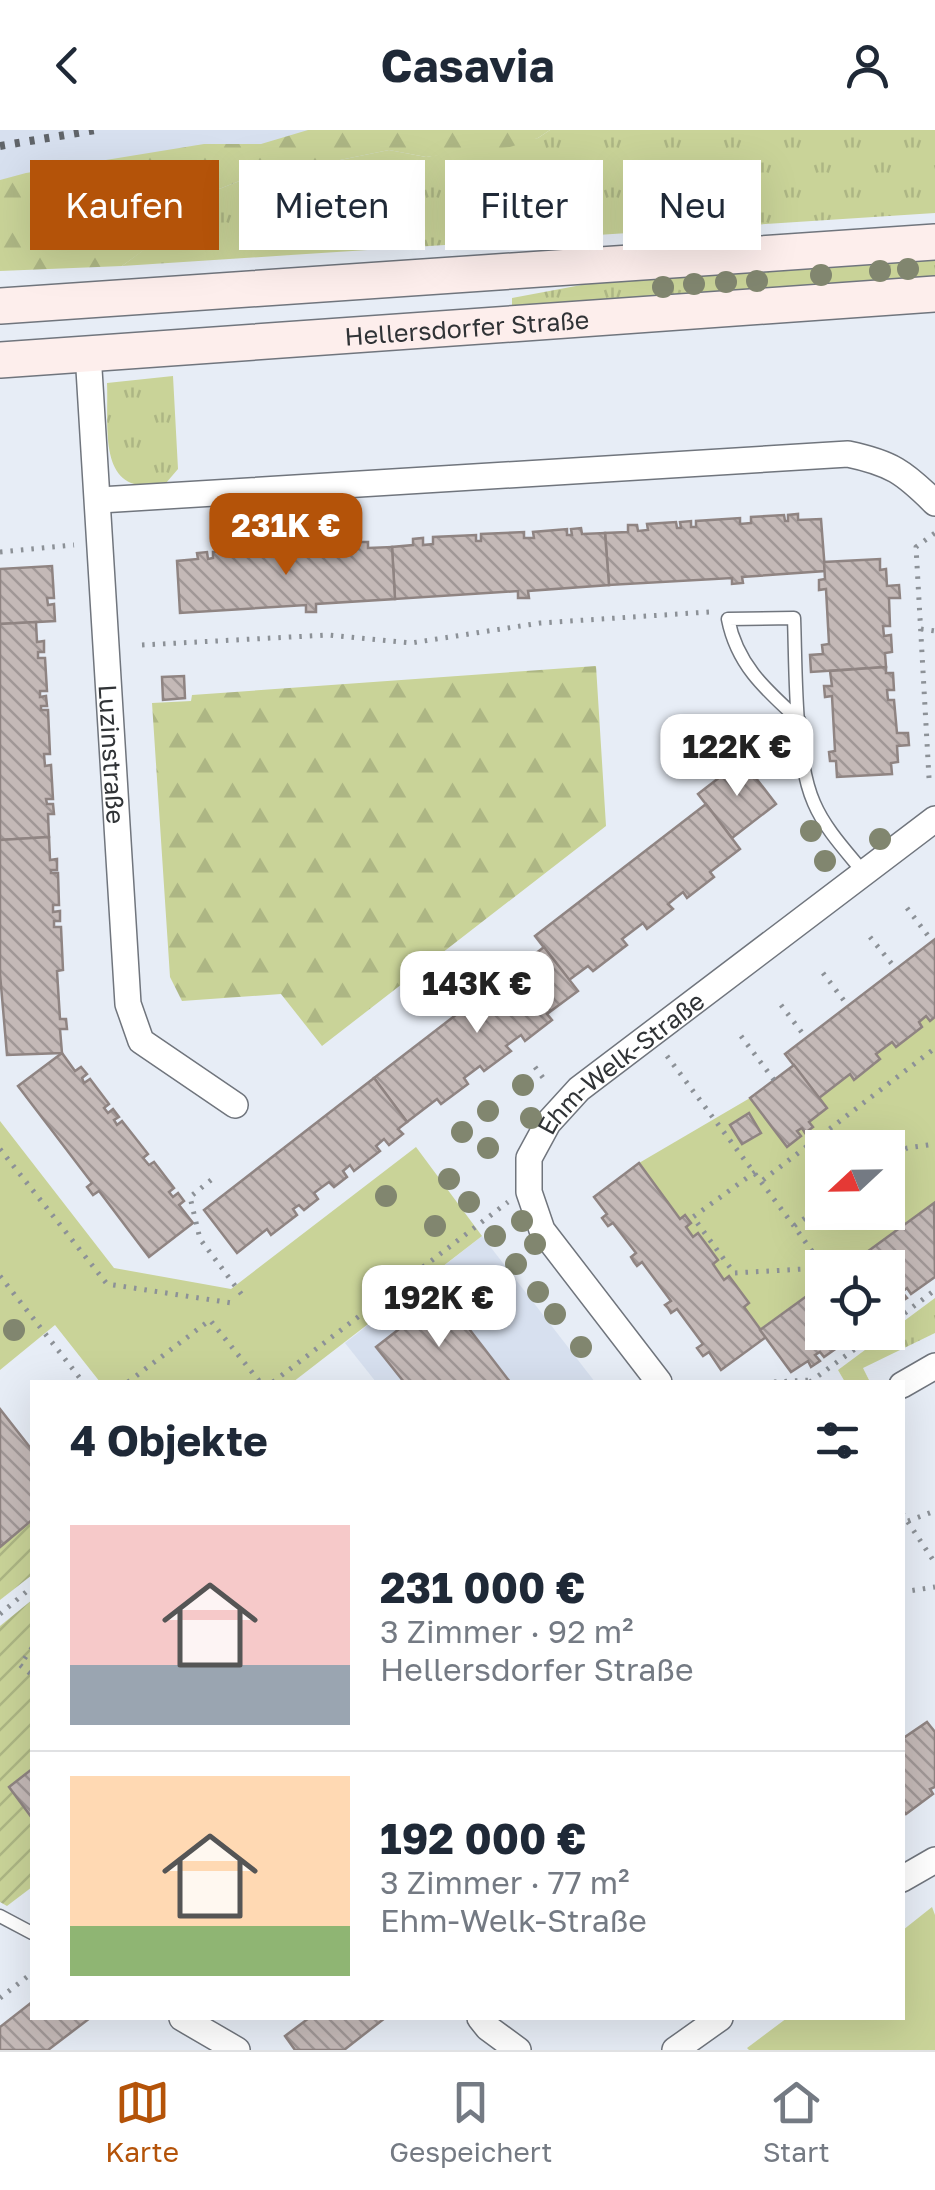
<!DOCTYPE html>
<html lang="de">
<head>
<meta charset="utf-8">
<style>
	:root { --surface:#fff; --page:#f2f2f3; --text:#1f2937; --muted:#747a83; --line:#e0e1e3; --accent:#b45309 }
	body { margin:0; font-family:"Golos Text",sans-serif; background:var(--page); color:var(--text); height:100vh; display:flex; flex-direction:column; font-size:38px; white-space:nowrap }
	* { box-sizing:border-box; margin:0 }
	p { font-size:32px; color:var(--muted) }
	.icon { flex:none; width:55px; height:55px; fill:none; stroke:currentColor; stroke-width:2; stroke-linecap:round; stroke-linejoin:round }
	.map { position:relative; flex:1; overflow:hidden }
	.details { position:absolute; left:30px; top:1250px; width:875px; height:640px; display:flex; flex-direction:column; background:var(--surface); border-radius:0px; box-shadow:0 10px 40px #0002 }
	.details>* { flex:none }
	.banner { position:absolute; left:30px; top:30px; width:875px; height:90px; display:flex; gap:20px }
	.needle { width:65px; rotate:248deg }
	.buttons { position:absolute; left:805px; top:1000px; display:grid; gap:20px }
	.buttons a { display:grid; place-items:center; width:100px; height:100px; border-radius:0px; background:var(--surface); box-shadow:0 10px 40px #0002; font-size:50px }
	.price { position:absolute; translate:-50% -85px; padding:0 22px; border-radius:20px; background:#fff; color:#222; font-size:32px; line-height:65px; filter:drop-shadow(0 2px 5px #0008) }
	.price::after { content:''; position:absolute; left:50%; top:60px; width:30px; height:22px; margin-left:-15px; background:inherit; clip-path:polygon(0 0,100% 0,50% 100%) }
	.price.on { background:var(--accent); color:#fff }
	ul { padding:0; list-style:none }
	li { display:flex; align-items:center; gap:30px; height:250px; padding:0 40px }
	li+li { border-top:2px solid var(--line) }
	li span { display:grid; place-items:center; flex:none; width:280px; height:200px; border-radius:0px; color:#555 }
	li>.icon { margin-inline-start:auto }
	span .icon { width:120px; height:120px; fill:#fffc; stroke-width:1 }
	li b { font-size:42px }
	h2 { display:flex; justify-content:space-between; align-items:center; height:120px; padding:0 40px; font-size:42px }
	.chip { padding:0 35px; border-radius:0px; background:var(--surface); box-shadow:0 10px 40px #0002; font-size:35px; line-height:90px }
	.chip.on { background:var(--accent); color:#fff }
	header { display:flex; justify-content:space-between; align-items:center; height:130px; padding:0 40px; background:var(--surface); font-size:45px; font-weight:700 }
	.dock { display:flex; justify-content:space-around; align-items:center; height:140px; border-top:2px solid var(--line); background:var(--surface); font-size:28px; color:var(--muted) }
	.dock a { display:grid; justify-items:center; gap:5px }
	.dock .on { color:var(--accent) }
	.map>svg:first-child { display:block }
	.built { fill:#d7e0ef }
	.grass { fill:url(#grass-tufts) }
	.forest { fill:url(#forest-firs) }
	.park { fill:#c9d398; fill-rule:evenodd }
	.garden { fill:url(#garden-furrows) }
	.building { fill:url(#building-back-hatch); stroke:#8f8482; stroke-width:2.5 }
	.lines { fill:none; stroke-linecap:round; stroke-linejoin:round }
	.lane-casing { stroke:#70757d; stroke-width:15 }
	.street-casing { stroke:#70757d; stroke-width:28 }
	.secondary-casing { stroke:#70757d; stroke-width:38 }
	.path { stroke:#8c9197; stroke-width:5; stroke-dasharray:2.5 8; stroke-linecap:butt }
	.lane { stroke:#fff; stroke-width:12 }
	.street { stroke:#fff; stroke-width:25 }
	.secondary { stroke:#fdeeec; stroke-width:35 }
	.rail { stroke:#606469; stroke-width:8; stroke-dasharray:5 10; stroke-linecap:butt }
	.tree { fill:#81866f }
	.labels { text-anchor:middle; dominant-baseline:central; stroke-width:10; stroke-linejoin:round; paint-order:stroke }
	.street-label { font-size:25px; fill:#303336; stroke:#fff }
</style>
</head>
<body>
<header><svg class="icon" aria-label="back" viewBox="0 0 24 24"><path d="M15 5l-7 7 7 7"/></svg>Casavia<svg class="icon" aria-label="person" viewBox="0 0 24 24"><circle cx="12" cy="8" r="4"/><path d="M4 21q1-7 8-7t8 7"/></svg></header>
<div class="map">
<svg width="935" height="1920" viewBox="0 0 935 1920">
	<defs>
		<pattern id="grass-tufts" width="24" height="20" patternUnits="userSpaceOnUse" patternTransform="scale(2.5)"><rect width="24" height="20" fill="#c9d398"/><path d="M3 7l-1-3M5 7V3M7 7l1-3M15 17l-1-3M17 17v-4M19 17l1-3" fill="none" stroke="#adb684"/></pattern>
		<pattern id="forest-firs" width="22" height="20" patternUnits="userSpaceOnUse" patternTransform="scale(2.5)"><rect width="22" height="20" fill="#c9d398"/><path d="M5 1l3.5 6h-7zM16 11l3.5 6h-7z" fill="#adb684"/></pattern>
		<pattern id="garden-furrows" width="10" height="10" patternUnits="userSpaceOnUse" patternTransform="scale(2.5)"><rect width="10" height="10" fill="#c9d398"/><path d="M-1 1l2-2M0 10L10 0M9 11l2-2" fill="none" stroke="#adb684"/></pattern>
		<pattern id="building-back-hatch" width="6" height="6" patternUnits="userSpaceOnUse" patternTransform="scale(2.5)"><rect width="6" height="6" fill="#c4b9b7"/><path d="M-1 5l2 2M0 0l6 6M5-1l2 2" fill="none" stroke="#a09796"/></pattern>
	</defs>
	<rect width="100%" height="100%" fill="#e7edf6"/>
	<g class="built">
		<polygon points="0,0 533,0 0,100"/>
		<polygon points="482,1106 595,1252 376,1252 345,1213"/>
	</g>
	<g class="grass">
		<polygon points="550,0 935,0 935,83 122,136 150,115 158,83 242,50 389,20 426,27 538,8"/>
		<polygon points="935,129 935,147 512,177 512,168 592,153"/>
		<path d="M173,246L178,339L166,353C96,370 109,300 107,253Z"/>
		<polygon points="935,1168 935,1203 863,1238 870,1252 845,1252 838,1240"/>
	</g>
	<g class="forest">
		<polygon points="308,0 550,0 538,8 510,17 426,27 389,20 242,50 158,83 151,115 122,136 0,141 0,50 26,43 204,14 261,14"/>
		<polygon points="596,536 606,696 322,916 281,864 182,871 170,847 152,573 191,571 192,565"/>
	</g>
	<g class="park">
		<path d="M926,886L930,891L935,887V1074L845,1137L822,1138V1155L760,1200L744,1177L729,1147L724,1150L713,1134L718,1129L699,1104L693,1107L686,1097L691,1093L680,1089L639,1033L750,968L787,1017L801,1006L797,1001L802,998L806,1003L813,997L809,992L827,979L819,968L850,944L855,949L879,930L876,924L892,912L897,917L922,897L919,892ZM822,1018H888V1082H822Z"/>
		<polygon points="0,991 114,1138 231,1159 416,1017 482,1106 293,1252 100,1252 55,1195 0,1240"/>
		<polygon points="932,1777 935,1785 935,1920 749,1920 747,1918 787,1888 902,1888 903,1800"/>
	</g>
	<g class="garden">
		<polygon points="32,1390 32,1445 0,1470 0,1417"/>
		<polygon points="32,1470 32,1757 7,1776 0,1772 0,1496"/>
	</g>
	<g class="building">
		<polygon points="798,384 798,390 821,389 825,441 742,447 743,453 732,454 732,448 609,455 605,403 628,402 628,395 637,395 638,401 648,400 647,394 676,392 677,398 681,398 680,392 691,391 691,397 696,397 696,391 740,388 740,394 751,393 751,387 784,385 785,391 788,391 788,385"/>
		<polygon points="581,398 582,404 605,403 609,455 528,461 529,468 518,468 518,461 395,469 392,417 413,415 413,409 423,408 423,415 433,414 433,407 476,405 476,411 481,411 481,404 524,402 524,408 534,408 533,402 567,399 567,405 572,405 571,399"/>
		<polygon points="352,412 353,419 358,419 357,412 368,412 368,418 392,417 395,469 316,474 316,482 306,482 306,475 180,483 177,431 198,429 197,423 207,422 208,429 213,428 213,422 247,420 247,426 251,426 250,420 260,419 260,425 265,425 264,419 309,416 309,422 319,422 319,415"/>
		<polygon points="880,429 880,440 886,439 887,456 899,455 900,468 889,468 890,496 883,496 884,506 891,505 892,522 885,523 886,537 811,542 810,525 823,524 822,515 829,514 826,459 819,460 819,450 825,449 824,432"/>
		<polygon points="52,436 54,468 47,468 48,475 54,474 55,491 0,494 0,439"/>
		<polygon points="36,492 37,512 44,511 44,522 38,522 38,528 45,528 47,561 40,561 40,567 46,566 47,576 41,576 41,580 48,580 50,624 44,624 45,636 51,635 53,669 46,669 47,674 53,674 54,684 48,684 49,707 0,710 0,494"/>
		<polygon points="886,537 886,543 893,543 894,560 887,560 888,570 894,570 897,603 908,603 909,615 897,616 898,632 891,633 892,644 837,647 836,631 830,631 829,622 835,621 832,566 825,567 824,556 832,556 830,541"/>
		<polygon points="184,546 185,568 163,570 162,547"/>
		<polygon points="742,630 776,674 732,708 698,664"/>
		<polygon points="706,674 740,719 710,742 714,747 687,768 683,762 668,774 673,779 647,799 643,793 622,809 627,815 593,841 588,836 569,850 535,806"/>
		<polygon points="49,707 50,730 57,729 57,740 51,740 51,743 58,743 59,775 53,775 53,782 60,781 60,791 54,791 54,797 61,797 63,840 57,841 60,889 66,889 67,899 60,899 62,923 7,925 0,844 0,710"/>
		<polygon points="935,809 935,887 930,891 926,886 919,892 922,897 896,917 892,912 876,924 880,929 854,950 850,944 819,968 785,924"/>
		<polygon points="544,817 578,861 547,884 552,890 525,911 521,905 506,916 511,921 484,941 480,936 464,948 468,954 441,974 437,969 407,992 374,948"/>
		<polygon points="62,923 75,941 81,937 87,944 82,948 84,953 90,949 109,974 104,978 108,983 113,979 119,987 114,990 117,995 122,991 148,1024 143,1028 149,1035 154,1032 174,1058 169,1062 173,1067 178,1063 184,1071 179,1075 193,1093 149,1127 99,1061 93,1065 87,1057 92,1053 18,956"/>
		<polygon points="794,935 827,978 809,992 813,997 805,1003 802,998 797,1001 801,1006 787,1017 750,968"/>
		<polygon points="374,948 407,992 398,999 403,1004 389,1015 384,1009 376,1016 380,1021 354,1041 350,1035 343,1041 347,1047 334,1057 329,1052 314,1063 318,1069 304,1080 299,1075 293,1079 297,1085 271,1105 267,1099 237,1123 204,1080"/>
		<polygon points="749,983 761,1003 742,1014 730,995"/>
		<polygon points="639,1033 680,1089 685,1085 691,1093 686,1097 693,1107 698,1103 718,1130 713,1134 724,1150 729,1146 749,1173 744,1177 766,1207 721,1240 709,1222 703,1226 697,1218 703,1214 677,1179 671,1183 668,1178 665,1175 671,1171 642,1132 637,1136 634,1132 631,1127 636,1123 613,1093 608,1096 602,1088 607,1084 594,1067"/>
		<polygon points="934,1073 935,1147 911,1164 907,1158 902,1162 907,1168 899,1173 894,1167 892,1169 896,1175 888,1181 888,1138 845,1138"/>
		<polygon points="822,1155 822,1202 847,1202 851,1208 824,1227 820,1222 815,1225 820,1231 811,1237 808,1231 791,1242 760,1200"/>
		<polygon points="443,1165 510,1252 404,1252 376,1217"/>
		<polygon points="0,1279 32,1320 32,1390 0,1417"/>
		<polygon points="927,1592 935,1602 935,1657 930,1659 933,1664 906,1684 902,1679 902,1609"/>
		<polygon points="32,1639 32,1688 9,1657"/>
		<polygon points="32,1872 32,1888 90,1888 48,1920 0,1920 0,1897"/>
		<polygon points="309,1888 385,1888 344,1920 295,1920 285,1906"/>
	</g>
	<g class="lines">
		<defs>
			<g id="lane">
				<path d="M799,590C766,560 737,535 728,489L794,488C796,539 794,628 814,673C825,699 847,722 864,743"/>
				<polyline points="0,1786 32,1803"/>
			</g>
			<g id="street">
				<path id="s1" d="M88,223L128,874L141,911L235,975"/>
				<path d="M100,370L848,324C891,333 904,342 935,373"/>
				<path id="s2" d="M659,1252L542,1100L529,1062V1028L548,993L579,959L935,689"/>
				<polyline points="902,1255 935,1236"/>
				<polyline points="902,1749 935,1730"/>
				<polyline points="182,1888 237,1920"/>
				<polyline points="480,1888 488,1898 518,1920"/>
				<polyline points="675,1920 720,1888"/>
			</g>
			<g id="secondary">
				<polyline points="0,176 935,112"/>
				<path id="s3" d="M0,230L935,164"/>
			</g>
		</defs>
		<use href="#lane" class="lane-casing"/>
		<use href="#street" class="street-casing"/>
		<use href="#secondary" class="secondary-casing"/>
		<g class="path">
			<polyline points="0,422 74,415"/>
			<polyline points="921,499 935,501"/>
			<polyline points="142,515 328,505 411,513 540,493 709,482 709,485"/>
			<polyline points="929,648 916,417 935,403"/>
			<polyline points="907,778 932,811"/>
			<polyline points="870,807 896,839"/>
			<polyline points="823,843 848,876"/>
			<polyline points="781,875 806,908"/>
			<polyline points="741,906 774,950"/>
			<polyline points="667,926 794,1096"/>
			<polyline points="535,937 547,953"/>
			<polyline points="0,1019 107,1154 232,1173"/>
			<polyline points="888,1031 907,1018 935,1014"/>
			<polyline points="755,1042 693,1087 734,1143 822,1138"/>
			<polyline points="211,1050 190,1067 200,1109 242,1165"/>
			<polyline points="763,1050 935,918"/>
			<polyline points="822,1076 794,1096 824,1138"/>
			<polyline points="0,1146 83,1252"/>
			<polyline points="888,1196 935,1160"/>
			<polyline points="128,1252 210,1190 260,1252"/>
			<polyline points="273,1252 508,1072"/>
			<polyline points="774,1252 811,1250"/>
			<polyline points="810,1252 878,1202"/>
			<polyline points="902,1383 935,1433"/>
			<polyline points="908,1391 935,1381"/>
			<polyline points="902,1462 935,1457"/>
			<polyline points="0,1484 32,1457"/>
			<polyline points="32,1518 20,1535 32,1545"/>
			<polyline points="0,1868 32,1843"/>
		</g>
		<use href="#lane" class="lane"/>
		<use href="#street" class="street"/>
		<use href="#secondary" class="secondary"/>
		<polyline class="rail" points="0,16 95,0"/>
	</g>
	<g class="tree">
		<circle cx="908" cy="139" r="11"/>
		<circle cx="880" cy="141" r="11"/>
		<circle cx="821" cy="145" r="11"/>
		<circle cx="757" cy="151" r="11"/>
		<circle cx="726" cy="152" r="11"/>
		<circle cx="694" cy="154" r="11"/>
		<circle cx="663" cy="157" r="11"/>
		<circle cx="811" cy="701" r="11"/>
		<circle cx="880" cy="709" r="11"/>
		<circle cx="825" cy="731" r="11"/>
		<circle cx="523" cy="955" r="11"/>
		<circle cx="488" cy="981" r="11"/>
		<circle cx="531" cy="988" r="11"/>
		<circle cx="462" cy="1002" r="11"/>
		<circle cx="488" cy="1018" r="11"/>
		<circle cx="449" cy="1049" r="11"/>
		<circle cx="386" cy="1066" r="11"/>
		<circle cx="469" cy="1072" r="11"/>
		<circle cx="522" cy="1091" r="11"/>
		<circle cx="435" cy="1096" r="11"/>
		<circle cx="495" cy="1106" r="11"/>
		<circle cx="535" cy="1114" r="11"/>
		<circle cx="516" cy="1134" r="11"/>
		<circle cx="538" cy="1162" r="11"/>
		<circle cx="555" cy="1184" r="11"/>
		<circle cx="14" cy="1200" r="11"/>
		<circle cx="581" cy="1217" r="11"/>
	</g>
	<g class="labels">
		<g class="street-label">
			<text stroke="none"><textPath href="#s3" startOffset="468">Hellersdorfer Straße</textPath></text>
			<text stroke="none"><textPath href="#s1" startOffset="402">Luzinstraße</textPath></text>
			<text stroke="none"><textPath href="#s2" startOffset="400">Ehm-Welk-Straße</textPath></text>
		</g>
	</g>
</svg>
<div class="buttons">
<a><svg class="needle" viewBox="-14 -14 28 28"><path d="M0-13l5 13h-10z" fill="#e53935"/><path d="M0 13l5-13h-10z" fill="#747a83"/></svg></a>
<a><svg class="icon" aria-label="locate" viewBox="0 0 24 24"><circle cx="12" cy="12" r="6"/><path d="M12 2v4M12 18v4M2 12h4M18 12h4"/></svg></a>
</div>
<b class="price on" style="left:286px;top:448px">231K €</b>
<b class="price" style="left:737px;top:669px">122K €</b>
<b class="price" style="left:477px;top:906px">143K €</b>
<b class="price" style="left:439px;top:1220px">192K €</b>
<div class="banner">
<a class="chip on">Kaufen</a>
<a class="chip">Mieten</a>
<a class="chip">Filter</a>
<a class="chip">Neu</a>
</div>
<section class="details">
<h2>4 Objekte<svg class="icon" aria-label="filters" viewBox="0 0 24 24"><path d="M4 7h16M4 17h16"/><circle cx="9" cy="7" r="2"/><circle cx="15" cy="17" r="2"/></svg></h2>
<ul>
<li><span style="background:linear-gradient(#f6c9c9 70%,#9aa5b1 0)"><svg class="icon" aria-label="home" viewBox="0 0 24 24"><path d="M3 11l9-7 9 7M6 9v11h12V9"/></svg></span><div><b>231 000 €</b><p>3 Zimmer · 92 m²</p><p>Hellersdorfer Straße</p></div></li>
<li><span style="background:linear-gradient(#ffd9b3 75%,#8fb573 0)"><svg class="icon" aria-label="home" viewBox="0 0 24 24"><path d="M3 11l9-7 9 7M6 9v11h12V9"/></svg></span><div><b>192 000 €</b><p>3 Zimmer · 77 m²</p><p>Ehm-Welk-Straße</p></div></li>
</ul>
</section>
</div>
<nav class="dock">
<a class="on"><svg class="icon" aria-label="map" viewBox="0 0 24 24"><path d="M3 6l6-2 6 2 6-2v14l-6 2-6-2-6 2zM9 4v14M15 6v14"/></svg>Karte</a>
<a><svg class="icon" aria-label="saved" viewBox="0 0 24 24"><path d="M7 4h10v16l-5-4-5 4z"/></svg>Gespeichert</a>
<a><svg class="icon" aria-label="home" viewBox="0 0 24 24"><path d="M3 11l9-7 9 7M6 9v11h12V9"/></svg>Start</a>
</nav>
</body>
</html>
